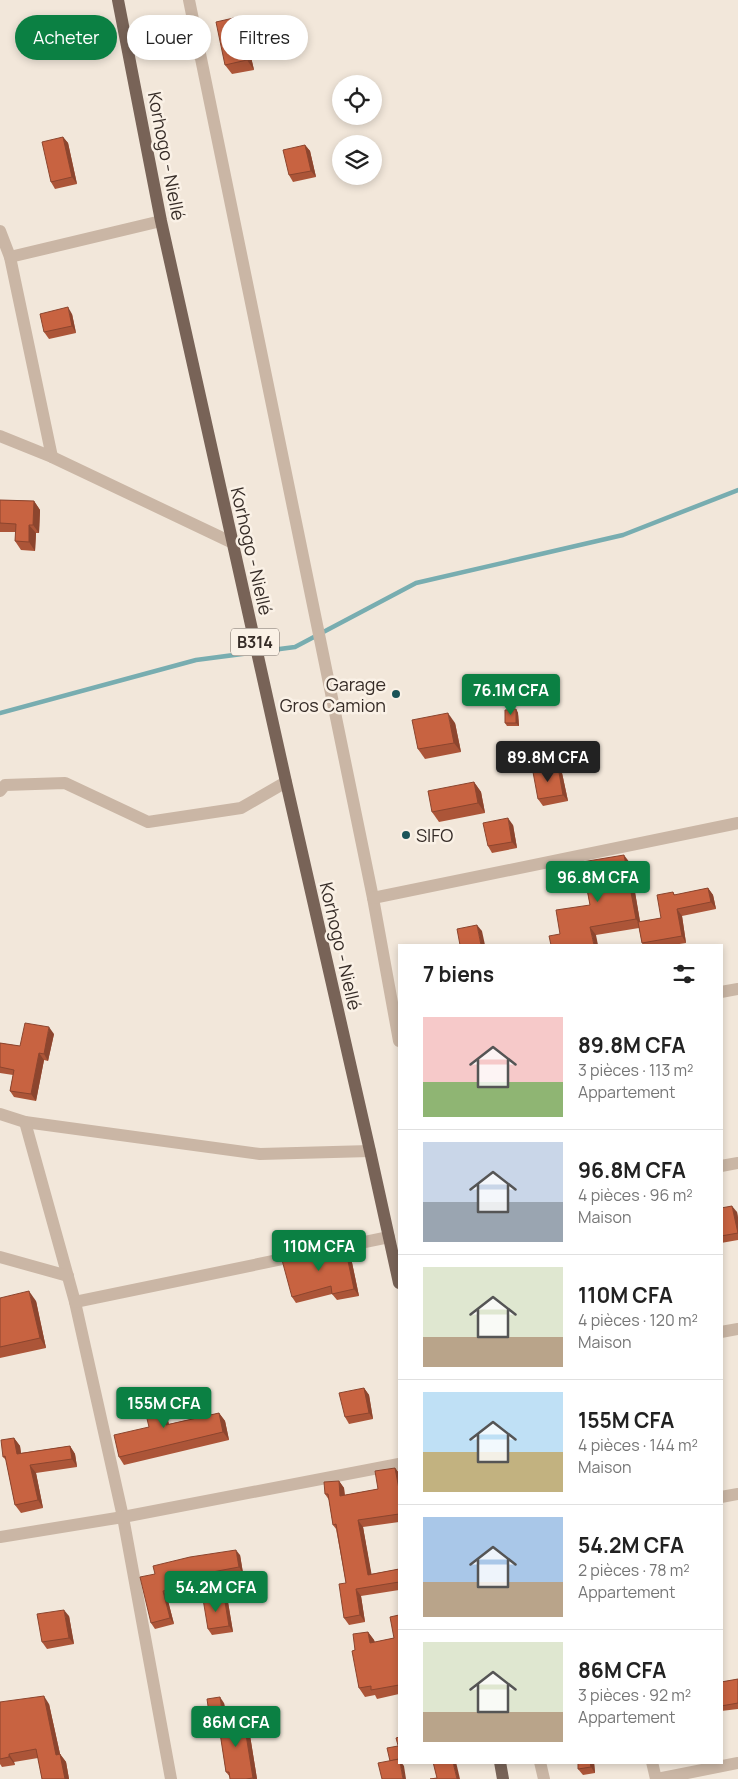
<!DOCTYPE html>
<html lang="fr">
<head>
<meta charset="utf-8">
<style>
	:root { --surface:#fff; --page:#f6f6f6; --text:#222; --muted:#767676; --line:#e0e0e0; --accent:#0b8043 }
	body { margin:0; font-family:Manrope,sans-serif; background:var(--page); color:var(--text); height:100vh; display:flex; flex-direction:column; font-size:19px; white-space:nowrap }
	* { box-sizing:border-box; margin:0 }
	p { font-size:16px; color:var(--muted) }
	.icon { flex:none; width:28px; height:28px; fill:none; stroke:currentColor; stroke-width:2; stroke-linecap:round; stroke-linejoin:round }
	.map { position:relative; flex:1; overflow:hidden }
	.panel { position:absolute; left:398px; top:944px; width:325px; height:820px; display:flex; flex-direction:column; background:var(--surface); border-radius:0px; box-shadow:0 2px 8px #0003 }
	.panel>* { flex:none }
	.top-card { position:absolute; left:15px; top:15px; width:308px; height:45px; display:flex; gap:10px }
	.buttons { position:absolute; left:332px; top:75px; display:grid; gap:10px }
	.buttons a { display:grid; place-items:center; width:50px; height:50px; border-radius:50%; background:var(--surface); box-shadow:0 2px 8px #0003; font-size:25px }
	.price { position:absolute; translate:-50% -42px; padding:0 11px; border-radius:5px; background:var(--accent); color:#fff; font-size:16px; line-height:32px; filter:drop-shadow(0 1px 2px #0008) }
	.price::after { content:''; position:absolute; left:50%; top:30px; width:15px; height:11px; margin-left:-8px; background:inherit; clip-path:polygon(0 0,100% 0,50% 100%) }
	.price.selected { background:#222; color:#fff }
	ul { padding:0; list-style:none }
	li { display:flex; align-items:center; gap:15px; height:125px; padding:0 25px }
	li+li { border-top:1px solid var(--line) }
	li span { display:grid; place-items:center; flex:none; width:140px; height:100px; border-radius:0px; color:#555 }
	li>.icon { margin-inline-start:auto }
	span .icon { width:60px; height:60px; fill:#fffc; stroke-width:1 }
	li b { font-size:21px }
	h2 { display:flex; justify-content:space-between; align-items:center; height:60px; padding:0 25px; font-size:21px }
	.pill { padding:0 18px; border-radius:22px; background:var(--surface); box-shadow:0 2px 8px #0003; font-size:18px; line-height:45px }
	.pill.selected { background:var(--accent); color:#fff }
	.map>svg:first-child { display:block }
	.lines { fill:none; stroke-linecap:round; stroke-linejoin:round }
	.stream { stroke:#78adb0; stroke-width:4.5 }
	.minor { stroke:#cab6a5; stroke-width:12 }
	.major { stroke:#786357; stroke-width:12 }
	.wall { fill:#ac5538 }
	.shaded-wall { fill:#8c452e }
	.building { fill:#c86341; stroke:#8c452e }
	.poi-dot { fill:#1b5458; stroke:#faf1e6; stroke-width:2 }
	.labels { text-anchor:middle; dominant-baseline:central; stroke-width:5; stroke-linejoin:round; paint-order:stroke }
	.shield { fill:#faf1e6; stroke:#716760; stroke-width:1 }
	.shield-label { font-size:16px; font-weight:bold; fill:#362c27 }
	.street-label { font-size:18px; fill:#362c27; stroke:#faf1e6 }
	.poi-label { font-size:18px; fill:#362c27; stroke:#faf1e6; text-anchor:end }
</style>
</head>
<body>
<div class="map">
<svg width="738" height="1779" viewBox="0 0 738 1779">
	<rect width="100%" height="100%" fill="#f2e7da"/>
	<g class="lines">
		<polyline class="stream" points="0,713 196,660 295,647 416,583 623,535 738,490"/>
		<g class="minor">
			<polyline points="189,0 373,898 399,1041"/>
			<polyline points="0,231 10,257 52,457"/>
			<polyline points="10,257 161,221"/>
			<polyline points="0,436 52,457 233,543"/>
			<polyline points="0,791 5,785 65,783 148,822 241,808 286,782"/>
			<polyline points="373,898 738,823"/>
			<polyline points="721,992 738,989"/>
			<polyline points="0,1114 25,1122 260,1154 370,1151"/>
			<polyline points="25,1122 75,1302 123,1517 171,1779"/>
			<polyline points="721,1166 738,1163"/>
			<polyline points="0,1257 68,1276"/>
			<polyline points="75,1302 389,1237"/>
			<polyline points="721,1332 738,1329"/>
			<polyline points="721,1497 738,1494"/>
			<polyline points="0,1537 123,1517 399,1464"/>
			<polyline points="540,1762 544,1779"/>
			<polyline points="652,1762 656,1779"/>
			<polyline points="657,1779 738,1763"/>
		</g>
		<g class="major">
			<polyline points="118,0 161,221 286,782 370,1151 399,1283"/>
			<polyline points="500,1762 503,1779"/>
		</g>
	</g>
	<g class="wall">
		<polygon points="244,27 254,70 232,74 225,65"/>
		<polygon points="63,137 68,143 77,184 55,189 51,182"/>
		<polygon points="305,145 310,151 316,177 293,182 289,175"/>
		<polygon points="72,314 76,333 49,339 44,332"/>
		<polygon points="0,500 34,501 40,510 39,533 36,533 35,551 21,550 15,541 16,532 0,532"/>
		<polygon points="516,709 518,713 519,726 507,726 505,723"/>
		<polygon points="455,723 461,752 425,759 418,749"/>
		<polygon points="558,767 562,773 568,801 543,806 538,799"/>
		<polygon points="474,782 481,792 485,813 439,822 432,812"/>
		<polygon points="513,825 517,848 492,853 488,846"/>
		<polygon points="578,862 580,865 585,878 630,863 640,922 661,918 673,892 675,895 708,888 713,895 716,909 682,916 686,943 673,945 643,945 642,943 639,928 596,935 560,934 590,905 585,881 575,884 572,881"/>
		<polygon points="54,1034 48,1061 44,1060 36,1101 14,1097 10,1091 13,1075 0,1073 0,1043 20,1046"/>
		<polygon points="721,1208 737,1212 738,1218 738,1240 721,1243"/>
		<polygon points="350,1253 359,1296 337,1300 332,1294 296,1303 292,1297"/>
		<polygon points="0,1298 36,1301 46,1348 0,1358"/>
		<polygon points="364,1388 369,1395 373,1419 349,1424 345,1417"/>
		<polygon points="162,1398 169,1424 219,1413 225,1421 229,1440 124,1465 119,1457 149,1427"/>
		<polygon points="14,1438 20,1446 21,1453 70,1446 75,1454 77,1467 36,1473 43,1508 21,1513 15,1505 6,1460 3,1457"/>
		<polygon points="395,1468 399,1473 399,1522 363,1527 371,1574 399,1569 399,1590 361,1596 365,1622 349,1625 344,1618 346,1583 336,1529 333,1525 329,1500 325,1494 339,1481 344,1488 345,1495 378,1489"/>
		<polygon points="240,1555 243,1573 210,1579 212,1586 167,1597 174,1624 155,1629 151,1623 155,1574"/>
		<polygon points="224,1596 228,1602 233,1632 212,1635 208,1629"/>
		<polygon points="399,1615 399,1694 377,1699 375,1695 365,1697 359,1688 355,1650 368,1632 374,1640 375,1642 394,1638"/>
		<polygon points="69,1616 74,1644 47,1649 42,1642"/>
		<polygon points="738,1679 738,1709 721,1711 721,1682"/>
		<polygon points="0,1702 49,1704 60,1754 66,1762 69,1779 42,1779 38,1758 14,1762 15,1765 2,1767 0,1764"/>
		<polygon points="224,1703 227,1718 248,1723 257,1779 230,1779 230,1777 226,1772 219,1726 215,1726 210,1720"/>
		<polygon points="594,1762 595,1773 583,1775 578,1769"/>
	</g>
	<g class="shaded-wall">
		<polygon points="238,17 244,27 254,70 247,60"/>
		<polygon points="63,137 68,143 77,184 72,177"/>
		<polygon points="305,145 310,151 316,177 311,171"/>
		<polygon points="68,307 72,314 76,333 72,326"/>
		<polygon points="34,501 40,510 39,533 33,525"/>
		<polygon points="29,525 36,533 35,551 29,542"/>
		<polygon points="516,709 518,713 519,726 516,723"/>
		<polygon points="448,713 455,723 461,752 454,743"/>
		<polygon points="558,767 562,773 568,801 563,795"/>
		<polygon points="474,782 481,792 485,813 478,803"/>
		<polygon points="508,818 513,825 517,848 512,842"/>
		<polygon points="624,855 630,863 641,927 636,919"/>
		<polygon points="578,862 580,865 586,881 583,877"/>
		<polygon points="708,888 713,895 716,909 711,902"/>
		<polygon points="677,909 682,916 686,943 682,936"/>
		<polygon points="477,925 482,931 485,945 481,945"/>
		<polygon points="590,927 596,935 598,945 594,945"/>
		<polygon points="49,1027 54,1034 48,1061 44,1054"/>
		<polygon points="39,1053 44,1060 36,1101 31,1094"/>
		<polygon points="732,1206 737,1212 738,1218 738,1233"/>
		<polygon points="345,1247 350,1253 359,1296 354,1289"/>
		<polygon points="29,1291 36,1301 46,1348 40,1338"/>
		<polygon points="364,1388 369,1395 373,1419 369,1413"/>
		<polygon points="157,1390 162,1398 171,1433 166,1425"/>
		<polygon points="219,1413 225,1421 229,1440 223,1432"/>
		<polygon points="14,1438 20,1446 22,1462 17,1454"/>
		<polygon points="70,1446 75,1454 77,1467 72,1459"/>
		<polygon points="30,1465 36,1473 43,1508 38,1500"/>
		<polygon points="395,1468 399,1473 399,1489"/>
		<polygon points="339,1481 344,1488 345,1503 340,1496"/>
		<polygon points="358,1520 363,1527 373,1582 368,1575"/>
		<polygon points="236,1550 240,1555 243,1573 239,1567"/>
		<polygon points="207,1573 210,1579 212,1586 208,1581"/>
		<polygon points="356,1589 361,1596 365,1622 360,1615"/>
		<polygon points="163,1591 167,1597 174,1624 170,1618"/>
		<polygon points="224,1596 228,1602 233,1632 229,1626"/>
		<polygon points="64,1610 69,1616 74,1644 69,1638"/>
		<polygon points="368,1632 374,1640 376,1651 370,1643"/>
		<polygon points="44,1696 49,1704 62,1763 56,1755"/>
		<polygon points="220,1697 224,1703 228,1724 223,1718"/>
		<polygon points="243,1716 248,1723 257,1779 253,1779 253,1778"/>
		<polygon points="9,1754 14,1762 15,1765 9,1757"/>
		<polygon points="60,1754 66,1762 69,1779 65,1779"/>
		<polygon points="400,1762 401,1762 404,1766 406,1779 403,1779"/>
		<polygon points="453,1762 456,1762 460,1779 457,1779"/>
		<polygon points="590,1762 594,1762 595,1773 591,1767"/>
	</g>
	<g class="building">
		<polygon points="238,17 247,60 225,65 216,22"/>
		<polygon points="63,137 72,177 51,182 42,142"/>
		<polygon points="305,145 311,171 289,175 283,150"/>
		<polygon points="68,307 72,326 44,332 40,314"/>
		<polygon points="0,500 34,501 33,525 29,525 29,542 15,541 16,524 0,523"/>
		<polygon points="516,709 516,723 505,723 505,710"/>
		<polygon points="448,713 454,743 418,749 412,720"/>
		<polygon points="558,767 563,795 538,799 533,772"/>
		<polygon points="474,782 478,803 432,812 428,791"/>
		<polygon points="508,818 512,842 488,846 483,823"/>
		<polygon points="624,855 636,919 590,927 594,945 551,945 549,936 560,934 556,910 590,905 582,862"/>
		<polygon points="578,862 583,877 572,881 567,866"/>
		<polygon points="708,888 711,902 677,909 682,936 642,943 638,922 661,918 657,895 673,892 674,895"/>
		<polygon points="477,925 481,945 460,945 457,929"/>
		<polygon points="25,1023 49,1027 44,1054 39,1053 31,1094 10,1091 14,1070 0,1067 0,1043 20,1046"/>
		<polygon points="732,1206 738,1233 721,1236 721,1208"/>
		<polygon points="345,1247 354,1289 332,1294 331,1286 292,1297 282,1260"/>
		<polygon points="29,1291 40,1338 0,1347 0,1298"/>
		<polygon points="364,1388 369,1413 345,1417 339,1393"/>
		<polygon points="157,1390 166,1425 219,1413 223,1432 119,1457 114,1435 149,1427 141,1394"/>
		<polygon points="14,1438 17,1454 70,1446 72,1459 30,1465 38,1500 15,1505 5,1456 3,1457 1,1440"/>
		<polygon points="395,1468 399,1489 399,1514 358,1520 368,1575 399,1569 399,1582 356,1589 360,1615 344,1618 339,1584 346,1583 336,1524 333,1525 328,1494 325,1494 324,1482 339,1481 340,1496 378,1489 375,1471"/>
		<polygon points="236,1550 239,1567 207,1573 208,1581 163,1591 170,1618 151,1623 140,1577 155,1574 153,1566 190,1557"/>
		<polygon points="224,1596 229,1626 208,1629 203,1599"/>
		<polygon points="64,1610 69,1638 42,1642 37,1614"/>
		<polygon points="399,1615 399,1685 371,1690 371,1686 359,1688 352,1651 355,1650 353,1634 368,1632 370,1643 394,1638 390,1617"/>
		<polygon points="738,1679 738,1703 721,1706 721,1682"/>
		<polygon points="44,1696 56,1755 60,1754 65,1779 42,1779 36,1749 9,1754 9,1757 0,1759 0,1702"/>
		<polygon points="220,1697 223,1718 210,1720 207,1699"/>
		<polygon points="243,1716 253,1778 246,1779 230,1779 229,1772 226,1772 218,1720"/>
		<polygon points="399,1737 399,1749 396,1738"/>
		<polygon points="398,1746 399,1749 399,1759 390,1761 387,1748"/>
		<polygon points="399,1759 399,1762 400,1762 403,1779 382,1779 378,1763"/>
		<polygon points="433,1762 453,1762 457,1779 430,1779 437,1778"/>
		<polygon points="578,1762 590,1762 591,1767 578,1769"/>
	</g>
	<g class="poi-dot">
		<circle cx="396" cy="694" r="5"/>
		<circle cx="406" cy="835" r="5"/>
	</g>
	<g class="labels">
		<rect class="shield" x="231" y="628.5" width="48" height="27" rx="4"/>
		<g class="shield-label">
			<text x="255" y="642">B314</text>
		</g>
		<g class="street-label">
			<text transform="translate(167 156) rotate(79)">Korhogo - Niellé</text>
			<text transform="translate(252 551) rotate(77)">Korhogo - Niellé</text>
			<text transform="translate(341 946) rotate(77)">Korhogo - Niellé</text>
		</g>
		<g class="poi-label">
			<text x="386" y="684">Garage<tspan x="386" dy="21">Gros Camion</tspan></text>
			<text x="416" y="835" text-anchor="start">SIFO</text>
		</g>
	</g>
</svg>
<div class="buttons">
<a><svg class="icon" aria-label="locate" viewBox="0 0 24 24"><circle cx="12" cy="12" r="6"/><path d="M12 2v4M12 18v4M2 12h4M18 12h4"/></svg></a>
<a><svg class="icon" aria-label="layers" viewBox="0 0 24 24"><path d="M12 4l9 5-9 5-9-5zM3 14l9 5 9-5"/></svg></a>
</div>
<b class="price" style="left:511px;top:716px">76.1M CFA</b>
<b class="price selected" style="left:548px;top:783px">89.8M CFA</b>
<b class="price" style="left:598px;top:903px">96.8M CFA</b>
<b class="price" style="left:319px;top:1272px">110M CFA</b>
<b class="price" style="left:164px;top:1429px">155M CFA</b>
<b class="price" style="left:216px;top:1613px">54.2M CFA</b>
<b class="price" style="left:236px;top:1748px">86M CFA</b>
<div class="top-card">
<a class="pill selected">Acheter</a>
<a class="pill">Louer</a>
<a class="pill">Filtres</a>
</div>
<section class="panel">
<h2>7 biens<svg class="icon" aria-label="filters" viewBox="0 0 24 24"><path d="M4 7h16M4 17h16"/><circle cx="9" cy="7" r="2"/><circle cx="15" cy="17" r="2"/></svg></h2>
<ul>
<li><span style="background:linear-gradient(#f6c9c9 65%,#8fb573 0)"><svg class="icon" aria-label="home" viewBox="0 0 24 24"><path d="M3 11l9-7 9 7M6 9v11h12V9"/></svg></span><div><b>89.8M CFA</b><p>3 pièces · 113 m²</p><p>Appartement</p></div></li>
<li><span style="background:linear-gradient(#c9d6e8 60%,#9aa5b1 0)"><svg class="icon" aria-label="home" viewBox="0 0 24 24"><path d="M3 11l9-7 9 7M6 9v11h12V9"/></svg></span><div><b>96.8M CFA</b><p>4 pièces · 96 m²</p><p>Maison</p></div></li>
<li><span style="background:linear-gradient(#dfe7d0 70%,#b9a48a 0)"><svg class="icon" aria-label="home" viewBox="0 0 24 24"><path d="M3 11l9-7 9 7M6 9v11h12V9"/></svg></span><div><b>110M CFA</b><p>4 pièces · 120 m²</p><p>Maison</p></div></li>
<li><span style="background:linear-gradient(#bfe0f5 60%,#c2b280 0)"><svg class="icon" aria-label="home" viewBox="0 0 24 24"><path d="M3 11l9-7 9 7M6 9v11h12V9"/></svg></span><div><b>155M CFA</b><p>4 pièces · 144 m²</p><p>Maison</p></div></li>
<li><span style="background:linear-gradient(#a9c7e8 65%,#b9a48a 0)"><svg class="icon" aria-label="home" viewBox="0 0 24 24"><path d="M3 11l9-7 9 7M6 9v11h12V9"/></svg></span><div><b>54.2M CFA</b><p>2 pièces · 78 m²</p><p>Appartement</p></div></li>
<li><span style="background:linear-gradient(#dfe7d0 70%,#b9a48a 0)"><svg class="icon" aria-label="home" viewBox="0 0 24 24"><path d="M3 11l9-7 9 7M6 9v11h12V9"/></svg></span><div><b>86M CFA</b><p>3 pièces · 92 m²</p><p>Appartement</p></div></li>
</ul>
</section>
</div>
</body>
</html>
